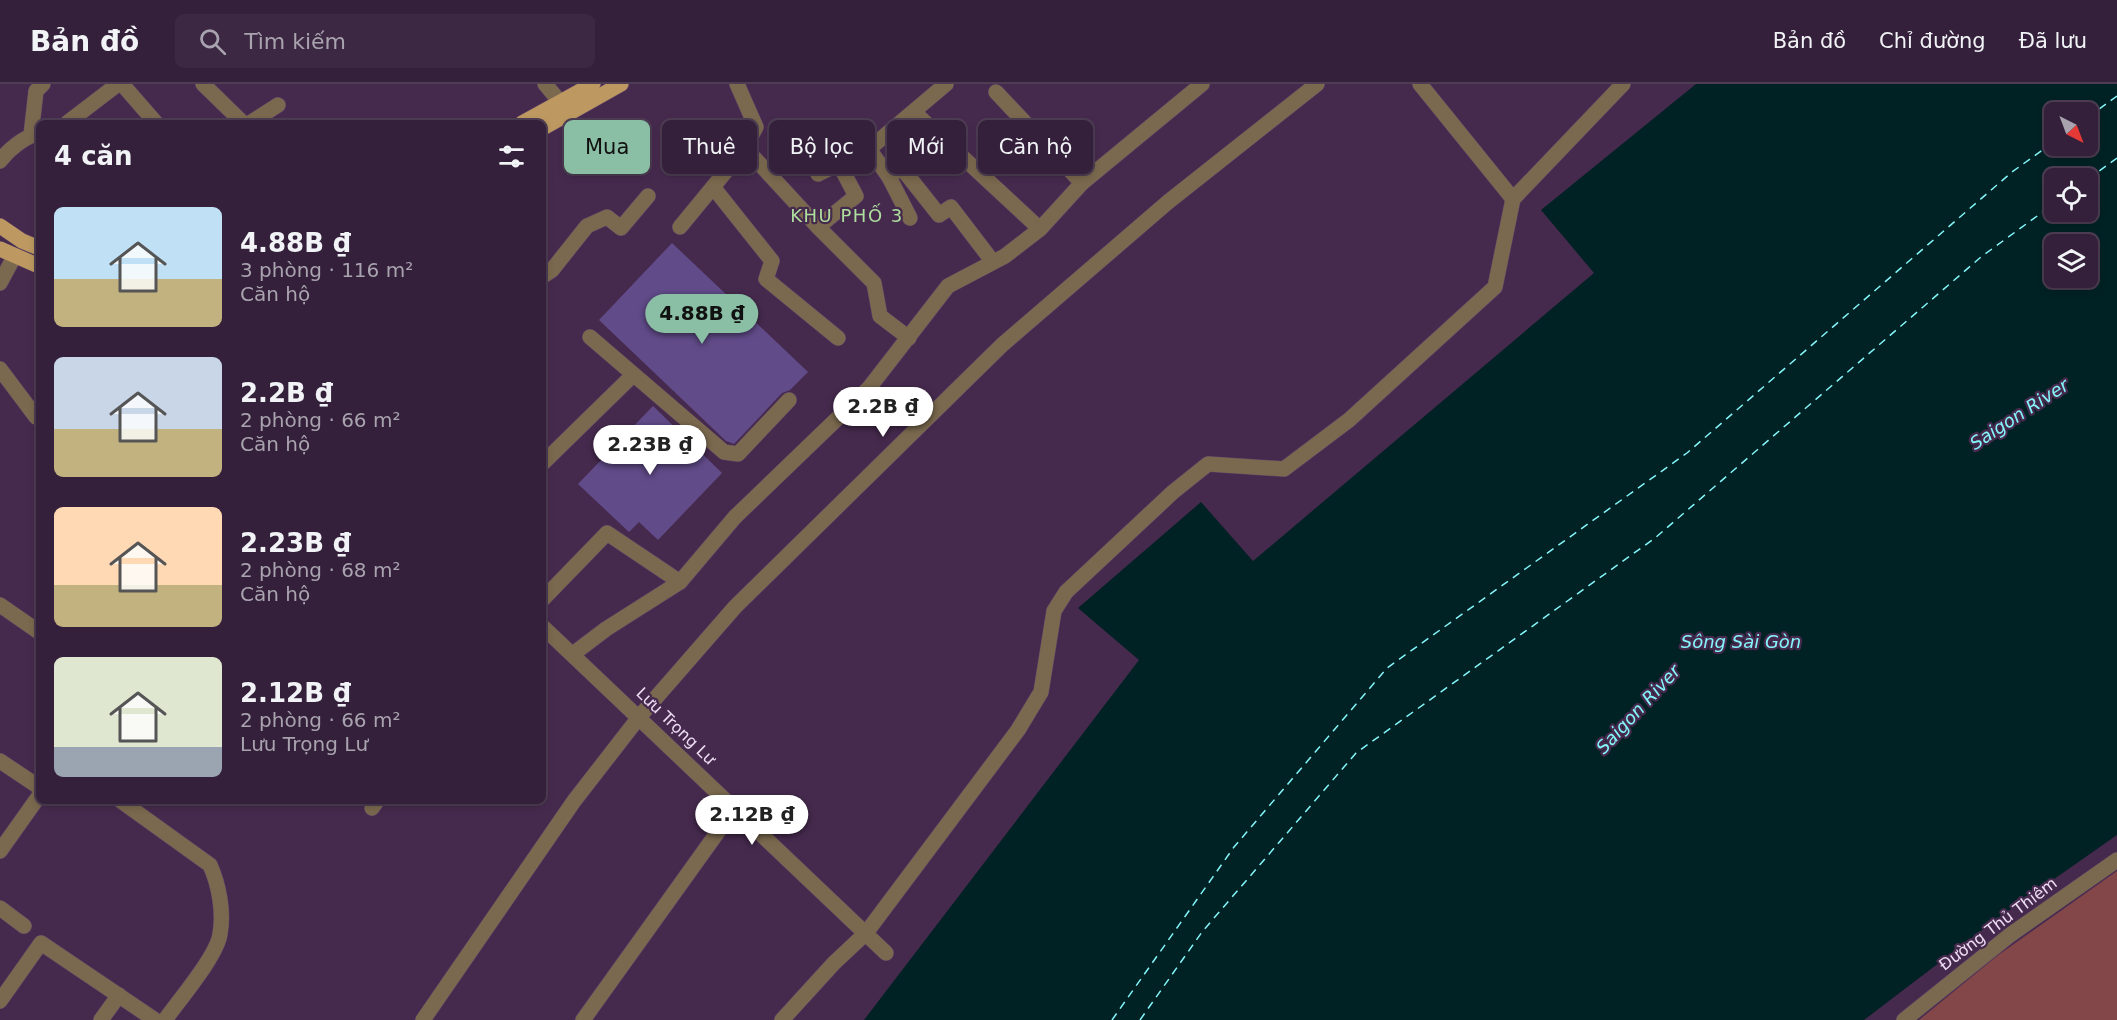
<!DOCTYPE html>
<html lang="vi">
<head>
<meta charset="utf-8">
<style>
	:root { --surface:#34203a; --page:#3c2842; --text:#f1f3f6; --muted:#a9a3af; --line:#4e3e54; --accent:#8abfa5 }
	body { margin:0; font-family:"DejaVu Sans",sans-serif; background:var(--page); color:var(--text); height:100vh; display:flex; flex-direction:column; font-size:22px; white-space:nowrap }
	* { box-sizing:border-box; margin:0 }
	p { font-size:20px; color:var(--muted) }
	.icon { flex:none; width:33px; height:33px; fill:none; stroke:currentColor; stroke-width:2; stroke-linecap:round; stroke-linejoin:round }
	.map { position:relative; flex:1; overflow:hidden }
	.panel { position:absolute; left:36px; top:36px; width:510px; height:684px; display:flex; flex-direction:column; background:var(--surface); border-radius:9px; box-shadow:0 3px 9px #0003,0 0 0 2px var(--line) }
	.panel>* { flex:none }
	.top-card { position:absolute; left:564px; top:36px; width:570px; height:54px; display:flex; gap:12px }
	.needle { width:39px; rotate:138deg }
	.fabs { position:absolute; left:2044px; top:18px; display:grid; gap:12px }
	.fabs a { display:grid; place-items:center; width:54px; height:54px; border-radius:9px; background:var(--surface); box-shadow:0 3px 9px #0003,0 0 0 2px var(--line); font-size:30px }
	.price { position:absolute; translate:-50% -51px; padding:0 14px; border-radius:21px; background:#fff; color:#222; font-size:20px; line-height:39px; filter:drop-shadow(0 2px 3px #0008) }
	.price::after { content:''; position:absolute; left:50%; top:36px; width:18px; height:14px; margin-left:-9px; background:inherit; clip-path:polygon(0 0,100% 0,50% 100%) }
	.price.on { background:var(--accent); color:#111 }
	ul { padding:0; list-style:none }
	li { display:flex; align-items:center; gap:18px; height:150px; padding:0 18px }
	li span { display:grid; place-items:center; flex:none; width:168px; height:120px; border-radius:9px; color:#555 }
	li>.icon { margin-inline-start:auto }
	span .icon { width:72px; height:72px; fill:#fffc; stroke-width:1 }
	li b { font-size:26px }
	h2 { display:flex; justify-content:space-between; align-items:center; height:72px; padding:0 18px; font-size:26px }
	.chip { padding:0 21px; border-radius:9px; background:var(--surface); box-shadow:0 3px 9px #0003,0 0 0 2px var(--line); font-size:21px; line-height:54px }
	.chip.on { background:var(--accent); color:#111 }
	header { display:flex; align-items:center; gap:36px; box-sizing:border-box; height:84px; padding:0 30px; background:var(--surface); border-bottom:2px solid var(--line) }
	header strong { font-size:28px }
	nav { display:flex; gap:33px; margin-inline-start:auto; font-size:21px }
	.search { width:420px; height:54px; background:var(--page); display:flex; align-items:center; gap:15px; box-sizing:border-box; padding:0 21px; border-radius:9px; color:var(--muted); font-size:22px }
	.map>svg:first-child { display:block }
	.green { fill:#844749 }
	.water { fill:#002224; fill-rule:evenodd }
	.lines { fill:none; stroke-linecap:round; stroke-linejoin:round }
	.ferry { stroke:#84f6fa; stroke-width:1.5; stroke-dasharray:8 6; stroke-linecap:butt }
	.building { fill:#614b89 }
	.minor-casing { stroke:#614668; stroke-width:16 }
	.major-casing { stroke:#614668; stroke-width:16 }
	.minor { stroke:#7a694e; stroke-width:15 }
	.major { stroke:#bd9961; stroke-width:15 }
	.labels { text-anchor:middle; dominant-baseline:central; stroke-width:4.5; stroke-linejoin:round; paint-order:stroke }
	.street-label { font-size:16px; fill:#eddcf3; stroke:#462a4e }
	.neighbourhood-label { font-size:18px; letter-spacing:1.5px; fill:#aedf9f; stroke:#462a4e }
	.water-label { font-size:18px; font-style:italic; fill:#84f6fa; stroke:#462a4e }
</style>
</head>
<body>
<header>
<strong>Bản đồ</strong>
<div class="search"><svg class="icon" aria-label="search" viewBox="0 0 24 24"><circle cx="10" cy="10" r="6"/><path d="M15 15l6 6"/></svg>Tìm kiếm</div>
<nav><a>Bản đồ</a><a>Chỉ đường</a><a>Đã lưu</a></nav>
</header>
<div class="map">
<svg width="2117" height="936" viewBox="0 0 2117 936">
	<rect width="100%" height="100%" fill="#462a4e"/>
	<polygon class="green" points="2117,787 2117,936 1919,936 1997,872"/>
	<path class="water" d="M1696,0H2117V751L1994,837L1864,936H864L1139,576L1078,524L1201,418L1253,477L1594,189L1541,126ZM2055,28H2088V62H2055ZM2055,94H2088V128H2055ZM2055,160H2088V194H2055Z"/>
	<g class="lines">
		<g class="ferry">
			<polyline points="2088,33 2117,12"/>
			<polyline points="2088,95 2117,74"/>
			<polyline points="1112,936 1234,763 1387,584 1687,369 2012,88 2055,57"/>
			<polyline points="1140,936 1202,848 1356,669 1655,454 1981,173 2055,119"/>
		</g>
	</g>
	<g class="building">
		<polygon points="672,159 808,288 790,306 782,309 734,360 726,357 599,236"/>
		<polygon points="653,322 722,389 658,456 639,438 629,448 578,400"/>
	</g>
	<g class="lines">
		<defs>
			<g id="minor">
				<polyline points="122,0 156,39"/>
				<polyline points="203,0 243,39"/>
				<polyline points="545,0 560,18"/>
				<polyline points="737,0 756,43 745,64 818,143 874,199 880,232 909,254"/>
				<polyline points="1420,0 1513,115"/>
				<polyline points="996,8 1082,99"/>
				<polyline points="915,29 1040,145"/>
				<polyline points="67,39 118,0"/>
				<polyline points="250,39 278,21"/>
				<polyline points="31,51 36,7 43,0"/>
				<polyline points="869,65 889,93 901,83 939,131 951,123 993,178"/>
				<path d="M0,77C9,65 24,53 39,49"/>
				<polyline points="818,90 869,65 946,0"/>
				<polyline points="889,93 910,134"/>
				<polyline points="713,103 772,177 766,195 838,254"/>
				<polyline points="680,143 745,64"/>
				<polyline points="818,143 856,112 838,78"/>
				<polyline points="543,192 552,186 587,142 607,133 621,144 648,112"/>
				<polyline points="0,199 14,173"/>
				<polyline points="590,253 724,368 738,370 789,316"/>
				<polyline points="0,285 36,333"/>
				<polyline points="543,379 632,292"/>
				<polyline points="543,515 607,449 680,498 735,433 869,304 948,202 1005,172 1040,145 1082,99 1202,0"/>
				<polyline points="0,521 39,548"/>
				<polyline points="543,543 886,869"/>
				<polyline points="573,570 606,545 680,498"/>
				<polyline points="0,677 39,703"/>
				<path d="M121,717L210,781C219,801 224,828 220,850C217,872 179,916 165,936"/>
				<polyline points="372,724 377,717"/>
				<polyline points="0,767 39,712"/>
				<polyline points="0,824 24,842"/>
				<polyline points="0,917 41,859 155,936"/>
				<polyline points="101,936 119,911"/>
				<polyline points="423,936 574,717 640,632 735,523 1002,261 1168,118 1317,0"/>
				<polyline points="583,936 735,724"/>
				<polyline points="782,936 834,879 866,849 1018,646 1041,608 1054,527 1066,508 1173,408 1208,380 1284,385 1349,336 1495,203 1513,115 1623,0"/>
				<polyline points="1904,936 2010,851 2117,776"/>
			</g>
			<g id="major">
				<polyline points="522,39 593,0"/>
				<polyline points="543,44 621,0"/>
				<polyline points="0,142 22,157 39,164"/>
				<polyline points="0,165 39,182"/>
			</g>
		</defs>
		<use href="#minor" class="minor-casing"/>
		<use href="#major" class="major-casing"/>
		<use href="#minor" class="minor"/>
		<use href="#major" class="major"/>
	</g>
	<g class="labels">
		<g class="street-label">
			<text transform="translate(676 642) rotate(44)">Lưu Trọng Lư</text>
			<text transform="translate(1998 840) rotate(-37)">Đường Thủ Thiêm</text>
		</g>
		<g class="neighbourhood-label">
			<text x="847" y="131">KHU PHỐ 3</text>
		</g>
		<g class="water-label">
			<text transform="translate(2019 330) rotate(-33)">Saigon River</text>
			<text x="1741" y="557">Sông Sài Gòn</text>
			<text transform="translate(1638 625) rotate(-47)">Saigon River</text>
		</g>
	</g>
</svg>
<div class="fabs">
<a><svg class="needle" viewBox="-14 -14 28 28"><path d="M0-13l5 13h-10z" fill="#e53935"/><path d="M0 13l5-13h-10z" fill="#a9a3af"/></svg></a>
<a><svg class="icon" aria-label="locate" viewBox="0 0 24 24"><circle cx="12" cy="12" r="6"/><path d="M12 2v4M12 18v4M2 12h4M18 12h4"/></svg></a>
<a><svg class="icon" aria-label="layers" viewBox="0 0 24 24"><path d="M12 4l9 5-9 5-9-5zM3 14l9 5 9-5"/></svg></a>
</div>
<b class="price on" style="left:702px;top:261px">4.88B ₫</b>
<b class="price" style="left:883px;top:354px">2.2B ₫</b>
<b class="price" style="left:650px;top:392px">2.23B ₫</b>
<b class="price" style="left:752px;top:762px">2.12B ₫</b>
<div class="top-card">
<a class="chip on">Mua</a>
<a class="chip">Thuê</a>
<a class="chip">Bộ lọc</a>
<a class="chip">Mới</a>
<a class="chip">Căn hộ</a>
</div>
<section class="panel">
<h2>4 căn<svg class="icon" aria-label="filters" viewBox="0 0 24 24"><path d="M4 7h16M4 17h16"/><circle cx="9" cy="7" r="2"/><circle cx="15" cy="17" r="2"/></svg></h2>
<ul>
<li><span style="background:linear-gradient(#bfe0f5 60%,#c2b280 0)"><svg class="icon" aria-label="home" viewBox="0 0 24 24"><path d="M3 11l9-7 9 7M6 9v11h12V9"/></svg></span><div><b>4.88B ₫</b><p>3 phòng · 116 m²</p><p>Căn hộ</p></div></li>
<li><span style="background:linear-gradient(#c9d6e8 60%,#c2b280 0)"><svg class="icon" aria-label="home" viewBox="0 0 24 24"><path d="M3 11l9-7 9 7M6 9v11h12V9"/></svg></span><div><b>2.2B ₫</b><p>2 phòng · 66 m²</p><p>Căn hộ</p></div></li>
<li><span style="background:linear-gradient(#ffd9b3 65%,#c2b280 0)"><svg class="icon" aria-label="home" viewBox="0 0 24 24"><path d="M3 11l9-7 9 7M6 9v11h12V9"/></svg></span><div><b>2.23B ₫</b><p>2 phòng · 68 m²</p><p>Căn hộ</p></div></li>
<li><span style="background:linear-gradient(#dfe7d0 75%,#9aa5b1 0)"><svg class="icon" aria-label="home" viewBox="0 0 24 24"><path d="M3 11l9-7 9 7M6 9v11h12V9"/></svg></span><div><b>2.12B ₫</b><p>2 phòng · 66 m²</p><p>Lưu Trọng Lư</p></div></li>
</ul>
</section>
</div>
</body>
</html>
